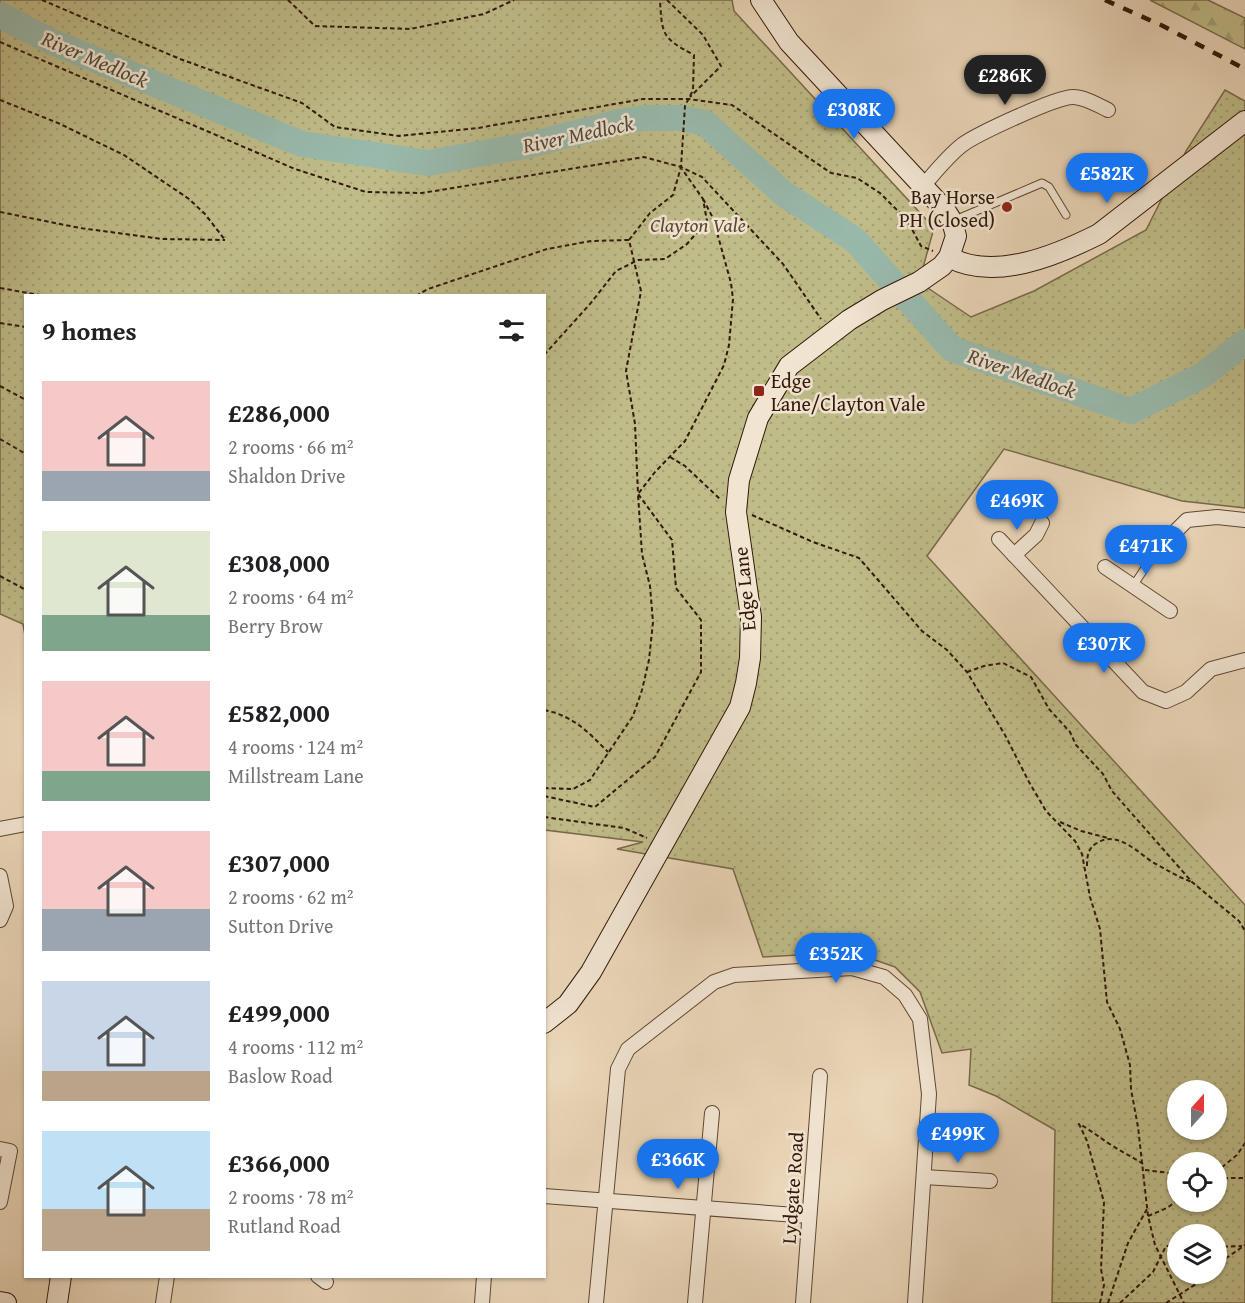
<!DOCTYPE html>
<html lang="en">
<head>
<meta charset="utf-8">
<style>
	:root { --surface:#fff; --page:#f2f2f2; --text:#202124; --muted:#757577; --accent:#1a73e8 }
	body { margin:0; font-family:"Gentium Book Plus",serif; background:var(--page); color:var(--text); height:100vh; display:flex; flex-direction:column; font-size:22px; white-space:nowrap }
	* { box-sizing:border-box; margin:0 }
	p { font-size:20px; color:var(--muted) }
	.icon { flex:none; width:33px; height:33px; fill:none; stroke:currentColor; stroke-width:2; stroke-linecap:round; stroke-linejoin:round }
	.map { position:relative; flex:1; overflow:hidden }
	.drawer { position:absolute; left:24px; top:294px; width:522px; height:984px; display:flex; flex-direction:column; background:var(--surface); border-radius:0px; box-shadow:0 2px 4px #0004 }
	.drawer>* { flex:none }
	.needle { width:39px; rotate:21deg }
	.tools { position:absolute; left:1167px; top:1080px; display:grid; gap:12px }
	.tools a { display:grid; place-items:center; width:60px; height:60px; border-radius:50%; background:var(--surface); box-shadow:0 2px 4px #0004; font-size:30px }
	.price { position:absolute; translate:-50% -51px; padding:0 14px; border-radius:21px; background:var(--accent); color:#fff; font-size:20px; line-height:39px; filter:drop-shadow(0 2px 3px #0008) }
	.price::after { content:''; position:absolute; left:50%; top:36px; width:18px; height:14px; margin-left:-9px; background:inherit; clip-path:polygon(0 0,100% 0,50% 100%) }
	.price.active { background:#222; color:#fff }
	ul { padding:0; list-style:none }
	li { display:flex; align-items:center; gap:18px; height:150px; padding:0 18px }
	li span { display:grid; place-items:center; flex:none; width:168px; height:120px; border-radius:0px; color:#555 }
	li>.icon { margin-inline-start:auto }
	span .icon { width:72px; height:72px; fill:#fffc; stroke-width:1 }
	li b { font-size:26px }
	h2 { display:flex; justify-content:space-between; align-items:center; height:72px; padding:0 18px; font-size:26px }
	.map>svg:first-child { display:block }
	.forest { fill:url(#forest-firs); stroke:#786a49; stroke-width:1.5 }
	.park { fill:url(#park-dots); stroke:#786a49; stroke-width:1.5; fill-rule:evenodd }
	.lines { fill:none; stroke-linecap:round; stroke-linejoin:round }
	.river { stroke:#98b9ab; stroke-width:26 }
	.lane-casing { stroke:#5f4835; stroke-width:9 }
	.street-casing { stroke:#5f4835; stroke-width:16 }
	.secondary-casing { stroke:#311809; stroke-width:22 }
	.path { stroke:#311809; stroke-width:2; stroke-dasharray:4.5 3; stroke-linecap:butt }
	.lane { stroke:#f1e4d1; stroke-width:7 }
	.street { stroke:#f1e4d1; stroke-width:14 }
	.secondary { stroke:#f1e4d1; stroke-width:20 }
	.rail { stroke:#311809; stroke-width:4.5; stroke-dasharray:10 10; stroke-linecap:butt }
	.poi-dot { fill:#8f2418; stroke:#f1e4d1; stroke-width:2 }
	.labels { text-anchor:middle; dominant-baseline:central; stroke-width:5; stroke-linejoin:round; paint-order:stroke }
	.poi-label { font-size:20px; fill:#311809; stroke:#f1e4d1; text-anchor:end }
	.park-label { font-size:20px; font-style:italic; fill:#5c492f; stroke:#f1e4d1 }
	.street-label { font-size:20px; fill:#311809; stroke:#f1e4d1 }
	.water-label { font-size:21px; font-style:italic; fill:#50483a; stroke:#f1e4d1 }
</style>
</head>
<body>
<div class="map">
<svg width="1245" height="1303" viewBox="0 0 1245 1303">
	<defs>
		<pattern id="forest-firs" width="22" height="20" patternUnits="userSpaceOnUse" patternTransform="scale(1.5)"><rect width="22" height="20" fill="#bfbc89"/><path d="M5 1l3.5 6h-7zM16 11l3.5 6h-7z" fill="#a5a175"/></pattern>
		<pattern id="park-dots" width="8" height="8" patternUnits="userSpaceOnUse" patternTransform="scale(1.5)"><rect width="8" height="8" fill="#bfbc89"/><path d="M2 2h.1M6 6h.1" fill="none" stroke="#a5a175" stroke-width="1.8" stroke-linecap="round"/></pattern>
	</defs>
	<rect width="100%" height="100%" fill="#ead6b8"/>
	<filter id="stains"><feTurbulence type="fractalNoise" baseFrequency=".00333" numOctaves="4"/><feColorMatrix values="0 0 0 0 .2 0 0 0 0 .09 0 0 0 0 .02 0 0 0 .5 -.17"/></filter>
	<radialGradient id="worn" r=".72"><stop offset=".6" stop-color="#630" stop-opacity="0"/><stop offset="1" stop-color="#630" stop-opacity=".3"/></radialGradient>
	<polygon class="forest" points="1150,0 1208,0 1245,18 1245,49"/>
	<path class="park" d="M0,0H732L734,11L934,228L919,282L971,317L1034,291L1146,230L1186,151L1225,90L1245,101V508L1182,501L1004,449L927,556L1245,905V1303H1052L1055,1130L996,1096L969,1085L971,1049L942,1053L920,992L895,967L852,952L763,957L733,869L617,849L643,842L545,830L544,296H26L25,635L23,624L0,614ZM1178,1090H1216V1130H1178ZM1178,1162H1216V1202H1178ZM1178,1234H1216V1274H1178Z"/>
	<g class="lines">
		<polyline class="river" points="0,15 50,41 302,144 428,163 529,145 619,122 646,118 680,118 705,123 784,194 855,240 952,349 1131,411 1203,375 1245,342"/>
		<defs>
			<g id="lane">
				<polyline points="955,220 1042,183 1049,187 1066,215"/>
				<polyline points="1133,586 1157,550"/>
			</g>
			<g id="street">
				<path d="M924,185C936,171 948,156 962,145C977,134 1056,97 1073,97C1084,97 1098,105 1108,110"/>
				<polyline points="999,539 1143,692 1166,701 1186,692 1211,669 1245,660"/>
				<polyline points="1157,550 1187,520 1217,517 1245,520"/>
				<polyline points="1014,555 1036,535 1042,523"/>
				<polyline points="1105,567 1170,611"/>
				<polyline points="0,829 26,824"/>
				<polyline points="0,876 6,906 0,920"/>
				<polyline points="0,1149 10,1151 0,1202"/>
				<polyline points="924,1177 990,1181"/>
				<polyline points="544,1196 809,1216"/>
				<polyline points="318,1276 326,1282"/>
				<polyline points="163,1303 167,1276"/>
				<polyline points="482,1303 484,1276"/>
				<polyline points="596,1303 618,1069 628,1049 714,982 734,975 852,968 884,977 905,995 920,1019 929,1094 915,1303"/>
				<polyline points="695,1303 712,1113"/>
				<polyline points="803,1303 820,1076"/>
			</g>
			<g id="secondary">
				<path d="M949,257C994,282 1057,255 1099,234L1245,121"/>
				<polyline points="544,1023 568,1004 591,972 740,707 746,683 750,658 751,617 736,512 739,480 758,418 789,366 849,320 882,300 919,282 942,266 949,257 956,236 952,221 945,210 789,42 761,0"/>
				<polyline points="0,1302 6,1303"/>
				<polyline points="57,1303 61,1276"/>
			</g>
		</defs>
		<use href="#lane" class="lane-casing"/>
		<use href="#street" class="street-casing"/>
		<use href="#secondary" class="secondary-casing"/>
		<g class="path">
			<polyline points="42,0 180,59 302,103 335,127 399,136 478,128 643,99 688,99 732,105 831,173 857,178 880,193 907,220 921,246 933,251"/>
			<polyline points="288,0 315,26 410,29 484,14 514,0"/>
			<polyline points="667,0 703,35 721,66 690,97"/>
			<polyline points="0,42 295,169 366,192 422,193 644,157 681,167 702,177 783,264 821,319"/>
			<polyline points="0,100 58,123 124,155 189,199 205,214 225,240"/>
			<polyline points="0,212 80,228 162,239 225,240"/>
			<polyline points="0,288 45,296"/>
			<polyline points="416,296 428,289 547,249 591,241 629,240"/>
			<polyline points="0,323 26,327"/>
			<polyline points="544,355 590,304 616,271 638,260 665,259 687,244 707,221 703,199 682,169"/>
			<polyline points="0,386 26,400"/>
			<polyline points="0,439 26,454"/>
			<polyline points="670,457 685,466 721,500"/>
			<polyline points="752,515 813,542 859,558 922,631 947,650 967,672 1005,735 1029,782 1046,811 1075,841 1082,854 1090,897 1100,929 1107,1002 1120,1029 1130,1065 1131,1089 1138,1127 1148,1216 1155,1245 1184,1303"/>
			<polyline points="0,576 26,590"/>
			<polyline points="967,672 984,666 1003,663 1031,677 1049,709 1070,732 1076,745 1103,774 1112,791 1192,882 1239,921 1245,931"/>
			<path d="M544,710C574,716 588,732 608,752"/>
			<polyline points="544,788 573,789 590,780 633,716 642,690 649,660 653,622 650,586 642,554 638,494 655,472 685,441 724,365 729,345 733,299 731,283 713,218 703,199"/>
			<path d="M544,796L595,807L655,757L701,672V620L676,588L672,540L638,494L635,424L626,371L641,291L629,240L650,213L673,195L681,167L685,106L693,90L694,55C662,38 662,35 660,0"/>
			<polyline points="544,817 624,828 647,838"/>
			<polyline points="1060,822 1081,831 1108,838"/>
			<path d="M1087,866C1087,856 1088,848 1097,843C1118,830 1138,853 1154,863C1167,870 1178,877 1192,882"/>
			<polyline points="1145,1170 1178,1174"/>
			<polyline points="1216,1172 1237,1155 1245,1143"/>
			<polyline points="1216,1178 1245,1178"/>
			<polyline points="1148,1216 1167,1208 1178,1200"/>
			<polyline points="1216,1247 1242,1246"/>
			<polyline points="1216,1270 1225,1259 1245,1245"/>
			<path d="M1100,1303L1104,1285L1101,1269L1104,1202L1087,1141L1079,1124C1091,1130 1101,1139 1113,1146C1123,1153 1133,1157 1143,1164"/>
			<polyline points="1108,1303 1128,1243 1147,1209"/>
			<polyline points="1120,1303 1153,1272 1166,1246 1178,1246"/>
			<polyline points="1166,1303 1212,1274"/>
		</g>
		<use href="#lane" class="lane"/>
		<use href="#street" class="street"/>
		<use href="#secondary" class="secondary"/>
		<polyline class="rail" points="1105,0 1163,26 1245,69"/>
	</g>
	<g class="poi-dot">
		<circle cx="1007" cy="207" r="6"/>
		<rect x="753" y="385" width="12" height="12" rx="3"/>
	</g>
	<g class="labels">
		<g class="poi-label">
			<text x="995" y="196">Bay Horse<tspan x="995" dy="23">PH (Closed)</tspan></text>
			<text x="771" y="380" text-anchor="start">Edge<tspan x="771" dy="23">Lane/Clayton Vale</tspan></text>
		</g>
		<g class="park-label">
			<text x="698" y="224">Clayton Vale</text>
		</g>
		<g class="street-label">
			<text transform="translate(744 589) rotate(-96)">Edge Lane</text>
			<text transform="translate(792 1188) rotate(-86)">Lydgate Road</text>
		</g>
		<g class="water-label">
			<text transform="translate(95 59) rotate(23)">River Medlock</text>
			<text transform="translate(578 134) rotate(-12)">River Medlock</text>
			<text transform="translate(1022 373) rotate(19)">River Medlock</text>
		</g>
	</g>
	<rect width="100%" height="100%" filter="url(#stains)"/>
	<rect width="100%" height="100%" fill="url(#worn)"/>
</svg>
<div class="tools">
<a><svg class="needle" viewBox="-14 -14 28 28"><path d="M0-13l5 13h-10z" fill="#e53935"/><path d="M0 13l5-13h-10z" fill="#757577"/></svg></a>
<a><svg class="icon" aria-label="locate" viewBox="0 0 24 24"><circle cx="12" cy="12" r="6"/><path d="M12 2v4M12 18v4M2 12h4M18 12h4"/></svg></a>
<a><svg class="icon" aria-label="layers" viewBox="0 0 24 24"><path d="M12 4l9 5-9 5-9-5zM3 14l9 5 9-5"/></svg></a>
</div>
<b class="price active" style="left:1005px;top:106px">£286K</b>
<b class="price" style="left:854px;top:140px">£308K</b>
<b class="price" style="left:1107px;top:204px">£582K</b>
<b class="price" style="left:1017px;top:531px">£469K</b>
<b class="price" style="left:1146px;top:576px">£471K</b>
<b class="price" style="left:1104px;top:674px">£307K</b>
<b class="price" style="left:836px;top:984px">£352K</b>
<b class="price" style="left:958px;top:1164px">£499K</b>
<b class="price" style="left:678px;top:1190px">£366K</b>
<section class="drawer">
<h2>9 homes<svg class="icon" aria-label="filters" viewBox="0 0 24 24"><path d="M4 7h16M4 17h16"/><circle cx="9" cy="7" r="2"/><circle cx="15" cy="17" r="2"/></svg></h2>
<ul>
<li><span style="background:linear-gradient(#f6c9c9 75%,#9aa5b1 0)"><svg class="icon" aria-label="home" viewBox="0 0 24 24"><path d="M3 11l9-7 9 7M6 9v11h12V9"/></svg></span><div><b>£286,000</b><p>2 rooms · 66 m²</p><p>Shaldon Drive</p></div></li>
<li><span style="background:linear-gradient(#dfe7d0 70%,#7fa58c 0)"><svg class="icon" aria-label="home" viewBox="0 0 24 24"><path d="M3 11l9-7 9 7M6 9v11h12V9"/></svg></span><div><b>£308,000</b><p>2 rooms · 64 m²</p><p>Berry Brow</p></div></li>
<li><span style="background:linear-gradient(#f6c9c9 75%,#7fa58c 0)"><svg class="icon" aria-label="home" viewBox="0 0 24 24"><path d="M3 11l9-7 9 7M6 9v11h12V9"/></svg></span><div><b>£582,000</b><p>4 rooms · 124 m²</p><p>Millstream Lane</p></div></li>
<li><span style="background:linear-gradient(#f6c9c9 65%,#9aa5b1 0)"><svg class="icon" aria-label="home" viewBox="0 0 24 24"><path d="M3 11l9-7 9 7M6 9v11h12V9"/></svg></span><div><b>£307,000</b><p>2 rooms · 62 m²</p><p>Sutton Drive</p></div></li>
<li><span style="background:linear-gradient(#c9d6e8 75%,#b9a48a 0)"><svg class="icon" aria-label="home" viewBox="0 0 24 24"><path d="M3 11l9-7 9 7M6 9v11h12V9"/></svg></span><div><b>£499,000</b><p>4 rooms · 112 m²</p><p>Baslow Road</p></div></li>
<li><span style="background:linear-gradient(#bfe0f5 65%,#b9a48a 0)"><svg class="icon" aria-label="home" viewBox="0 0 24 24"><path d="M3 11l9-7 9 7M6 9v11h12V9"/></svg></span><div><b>£366,000</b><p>2 rooms · 78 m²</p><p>Rutland Road</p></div></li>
</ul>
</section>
</div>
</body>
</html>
